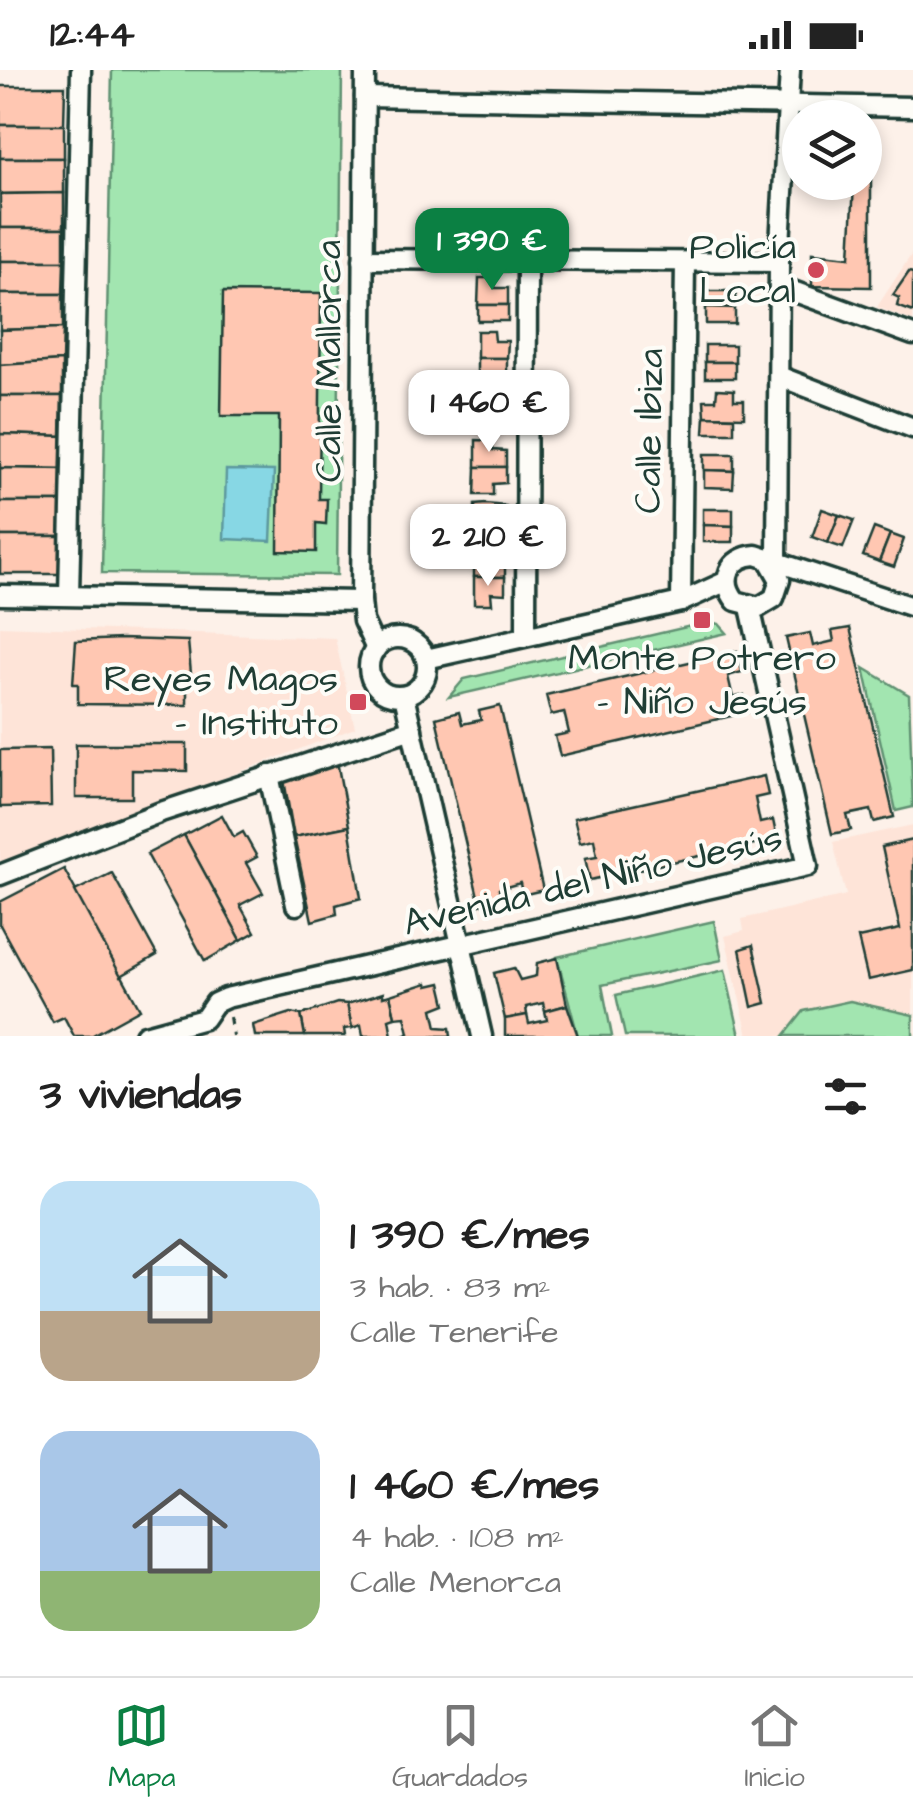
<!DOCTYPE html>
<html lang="es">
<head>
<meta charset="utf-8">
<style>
	:root { --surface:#fff; --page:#f6f6f6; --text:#222; --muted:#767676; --line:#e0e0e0; --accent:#0b8043 }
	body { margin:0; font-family:"Architects Daughter",sans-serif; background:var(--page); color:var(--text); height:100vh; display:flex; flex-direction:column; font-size:38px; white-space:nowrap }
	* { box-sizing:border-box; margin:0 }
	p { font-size:32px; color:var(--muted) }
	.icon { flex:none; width:55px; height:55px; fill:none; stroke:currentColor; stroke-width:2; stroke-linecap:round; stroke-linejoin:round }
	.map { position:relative; height:966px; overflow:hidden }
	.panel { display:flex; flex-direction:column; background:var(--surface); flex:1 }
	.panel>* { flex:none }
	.buttons { position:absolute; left:782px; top:30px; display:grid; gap:20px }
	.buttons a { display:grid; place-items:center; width:100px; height:100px; border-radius:50%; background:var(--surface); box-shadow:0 5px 15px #0003; font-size:50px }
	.price { position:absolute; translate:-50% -85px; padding:0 22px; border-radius:20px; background:#fff; color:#222; font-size:32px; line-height:65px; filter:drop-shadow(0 2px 5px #0008) }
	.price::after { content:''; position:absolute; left:50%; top:60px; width:30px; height:22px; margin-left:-15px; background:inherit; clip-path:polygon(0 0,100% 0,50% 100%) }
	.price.active { background:var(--accent); color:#fff }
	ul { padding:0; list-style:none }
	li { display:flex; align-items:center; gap:30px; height:250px; padding:0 40px }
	li span { display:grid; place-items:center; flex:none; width:280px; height:200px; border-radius:30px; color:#555 }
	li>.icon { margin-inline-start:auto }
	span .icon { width:120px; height:120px; fill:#fffc; stroke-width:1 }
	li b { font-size:42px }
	h2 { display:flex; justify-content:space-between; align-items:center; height:120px; padding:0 40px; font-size:42px }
	.status { display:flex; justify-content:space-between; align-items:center; height:70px; padding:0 50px; background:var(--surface); direction:ltr }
	.status svg { height:28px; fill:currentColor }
	.tabs { display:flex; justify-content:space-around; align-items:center; height:140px; border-top:2px solid var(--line); background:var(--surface); font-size:28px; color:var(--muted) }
	.tabs a { display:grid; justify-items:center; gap:5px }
	.tabs .active { color:var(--accent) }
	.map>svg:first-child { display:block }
	.built { fill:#fee4d8 }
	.green { fill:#a2e5b0; stroke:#609172; stroke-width:2.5 }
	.water { fill:#87d7e4; stroke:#5d999e; stroke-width:2.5 }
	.building { fill:#ffc7b2; stroke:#1f3d34; stroke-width:2.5 }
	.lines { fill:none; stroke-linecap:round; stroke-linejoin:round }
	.minor-casing { stroke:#1f3d34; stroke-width:25 }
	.path { stroke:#1f3d34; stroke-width:4; stroke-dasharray:8 8; stroke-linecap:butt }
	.minor { stroke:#fdfcf7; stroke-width:18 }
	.poi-dot { fill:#d1495b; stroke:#fdfcf7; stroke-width:4 }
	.labels { text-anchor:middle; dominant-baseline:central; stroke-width:8; stroke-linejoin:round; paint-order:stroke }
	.poi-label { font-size:38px; fill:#1f3d34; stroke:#fdfcf7; text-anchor:end }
	.street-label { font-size:38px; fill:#1f3d34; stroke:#fdfcf7 }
</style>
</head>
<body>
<div class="status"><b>12:44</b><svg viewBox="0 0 49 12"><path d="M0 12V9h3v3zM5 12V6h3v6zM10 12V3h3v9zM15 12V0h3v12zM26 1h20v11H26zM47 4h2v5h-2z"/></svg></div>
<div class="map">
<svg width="913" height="966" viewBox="0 0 913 966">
	<rect width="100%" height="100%" fill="#fdf1e9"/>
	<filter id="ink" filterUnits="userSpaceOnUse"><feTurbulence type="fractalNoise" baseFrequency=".01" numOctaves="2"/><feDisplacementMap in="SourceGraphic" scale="20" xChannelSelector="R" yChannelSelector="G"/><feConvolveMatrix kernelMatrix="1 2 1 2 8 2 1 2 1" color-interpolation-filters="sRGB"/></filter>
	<g filter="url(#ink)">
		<g class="built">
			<polygon points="913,182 913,251 877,237"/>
			<polygon points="0,556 335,568 355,658 0,793"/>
			<polygon points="913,755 913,945 804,941 784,966 748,966 725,866 744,861 742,849 846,825 833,772"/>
		</g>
		<g class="green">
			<polygon points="112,0 342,0 337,505 102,503"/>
			<polygon points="708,552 719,554 727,563 449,627 464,609"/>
			<polygon points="864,598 909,625 913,737 896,741"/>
			<polygon points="714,851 722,890 602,915 612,966 578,966 557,887"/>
			<polygon points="725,900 740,966 625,966 616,925"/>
			<polygon points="850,931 913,945 913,966 784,966 804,941"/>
		</g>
		<polygon class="water" points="226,400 274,401 271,471 224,469"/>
		<g class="building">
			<polygon points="0,16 65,16 64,55 0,55"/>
			<rect x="0" y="55" width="64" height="33"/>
			<polygon points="0,88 64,88 64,123 0,124"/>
			<polygon points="865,88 871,88 871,217 812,216 812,183 850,187 854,114 816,112 865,112"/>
			<polygon points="64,123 64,158 0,158 0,124"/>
			<rect x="0" y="158" width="64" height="33"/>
			<polygon points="0,191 64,191 63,224 0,224"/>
			<polygon points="909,202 913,203 913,242 897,236 899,228 893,225"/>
			<polygon points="479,208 495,208 495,218 508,218 508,235 478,235"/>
			<polygon points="706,221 736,221 735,238 706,237"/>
			<polygon points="223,222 321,223 319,429 327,429 326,454 316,453 316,482 278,481 279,346 221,346"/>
			<polygon points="0,224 63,224 63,258 0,260"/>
			<rect x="478" y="235" width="30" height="16"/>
			<polygon points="706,237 735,238 735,254 706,254"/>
			<polygon points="63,258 62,291 0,295 0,260"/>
			<polygon points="477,261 494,261 495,271 508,271 507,288 477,288"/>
			<rect x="705" y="275" width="30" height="17"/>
			<polygon points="477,288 507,288 507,305 491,304 491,316 477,315"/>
			<polygon points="62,291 62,326 0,326 0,295"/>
			<rect x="705" y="292" width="30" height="16"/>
			<polygon points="477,315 494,316 494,327 507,327 507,343 476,343"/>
			<polygon points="717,319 734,320 734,330 744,330 744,347 705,346 704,330 716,330"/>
			<polygon points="0,326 62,326 61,366 0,364"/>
			<polygon points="476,343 507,343 507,360 476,359"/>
			<polygon points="705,346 734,347 734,363 704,363"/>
			<polygon points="0,364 65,366 64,399 0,398"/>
			<polygon points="476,370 493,371 493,380 506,381 506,397 476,397"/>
			<polygon points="704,384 734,384 734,401 704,400"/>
			<polygon points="476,397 506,397 506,413 493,414 493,425 475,425"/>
			<polygon points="0,398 64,399 63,432 0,432"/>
			<polygon points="704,400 734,401 733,418 704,417"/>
			<rect x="0" y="432" width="63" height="34"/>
			<polygon points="486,434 506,436 505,452 475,452 475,435"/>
			<polygon points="703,439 733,439 733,456 703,455"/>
			<polygon points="822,439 839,445 828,473 812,467"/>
			<polygon points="839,445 854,450 843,478 828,473"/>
			<rect x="475" y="452" width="30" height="17"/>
			<polygon points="703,455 733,456 733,472 703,472"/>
			<polygon points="874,458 890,464 879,492 863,486"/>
			<polygon points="890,464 904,469 894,497 879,492"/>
			<rect x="0" y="466" width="63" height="38"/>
			<polygon points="474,479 489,479 492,491 505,491 505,507 474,507"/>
			<polygon points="474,507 505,507 505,524 491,523 492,534 474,534"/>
			<polygon points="850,558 894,747 874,752 871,740 847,745 851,760 832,764 786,568 810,563 813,576 834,571 832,561"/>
			<polygon points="121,569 188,571 192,615 187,615 187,635 78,634 78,614 73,614 76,571"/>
			<polygon points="737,581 742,602 728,606 733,628 744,625 748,642 560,686 555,666 569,663 564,642 551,645 546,625"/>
			<polygon points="500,636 543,820 522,825 520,813 499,819 501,830 480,835 436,648 459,642 462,654 481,650 479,641"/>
			<polygon points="76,674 187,674 187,701 132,700 132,728 76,728"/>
			<polygon points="50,679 51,736 0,737 0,680"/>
			<polygon points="337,691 349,756 294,767 284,710"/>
			<polygon points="764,706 768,725 755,728 760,753 773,750 777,769 590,810 585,788 597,786 594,769 580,772 574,748"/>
			<polygon points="222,745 234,767 243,762 257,787 246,793 263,823 240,835 255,862 241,870 184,765"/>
			<polygon points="349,756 361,828 336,835 337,844 312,851 294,767"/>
			<polygon points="184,765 241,870 205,891 147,784"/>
			<polygon points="913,770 913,900 868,910 858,868 900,859 882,777"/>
			<polygon points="64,799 140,939 91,966 74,966 64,947 53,952 0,855 0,832"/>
			<polygon points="112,803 157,885 121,906 75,821"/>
			<polygon points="753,875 766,933 752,937 740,879"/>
			<polygon points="557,888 567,935 545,941 543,933 526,937 527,945 505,949 494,903 514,898 520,910 536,906 537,893"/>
			<polygon points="427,913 428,916 441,913 446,934 433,939 437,957 450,958 451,966 401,966 409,963 405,946 395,947 390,925"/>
			<polygon points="383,923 383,927 390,925 395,947 389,949 392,966 401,966 363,966 361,955 352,958 347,934"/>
			<polygon points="337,933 347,934 352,958 344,959 345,966 305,966 301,945"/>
			<polygon points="567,935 578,966 505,966 505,949 527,945 529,954 547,950 545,941"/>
			<polygon points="291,943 301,945 305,966 255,966 253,955"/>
		</g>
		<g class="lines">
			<defs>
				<g id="minor">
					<polyline points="365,0 361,531 363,551 376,579"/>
					<polyline points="365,27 913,37"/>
					<polyline points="363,189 779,192"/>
					<polyline points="779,216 913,265"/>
					<polyline points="781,307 913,358"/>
					<path d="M768,489L780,510L774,528L759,537L736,531C719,510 729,487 756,485L913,537"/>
					<polyline points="777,491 779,192 790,0"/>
					<polyline points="0,525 361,531"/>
					<polyline points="69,525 81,0"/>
					<polyline points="681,532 685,192"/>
					<polyline points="526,566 527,190"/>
					<circle cx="398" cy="597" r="29"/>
					<polyline points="426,589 681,532 727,511"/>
					<polyline points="404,626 482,966"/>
					<polyline points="269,705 296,835"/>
					<polyline points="0,805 161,742 412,659"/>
					<polyline points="145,965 204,949 215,933 226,928 808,796 750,537"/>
				</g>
			</defs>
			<use href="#minor" class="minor-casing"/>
			<polyline class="path" points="230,947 233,966"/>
			<use href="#minor" class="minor"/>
		</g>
	</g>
	<g class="poi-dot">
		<circle cx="816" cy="200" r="10"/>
		<rect x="692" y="540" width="20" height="20" rx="5"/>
		<rect x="348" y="622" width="20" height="20" rx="5"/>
	</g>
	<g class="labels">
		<g class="poi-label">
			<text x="796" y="178">Policía<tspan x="796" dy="44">Local</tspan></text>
			<text x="702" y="589" text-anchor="middle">Monte Potrero<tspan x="702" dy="44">- Niño Jesús</tspan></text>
			<text x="338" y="610">Reyes Magos<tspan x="338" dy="44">- Instituto</tspan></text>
		</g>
		<g class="street-label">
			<text transform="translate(330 291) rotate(-90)">Calle Mallorca</text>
			<text transform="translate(650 361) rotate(-89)">Calle Ibiza</text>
			<text transform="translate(593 811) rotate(-13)">Avenida del Niño Jesús</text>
		</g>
	</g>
</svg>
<div class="buttons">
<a><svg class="icon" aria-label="layers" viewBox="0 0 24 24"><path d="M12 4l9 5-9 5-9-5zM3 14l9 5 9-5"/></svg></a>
</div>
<b class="price active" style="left:492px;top:223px">1 390 €</b>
<b class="price" style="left:489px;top:385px">1 460 €</b>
<b class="price" style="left:488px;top:519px">2 210 €</b>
</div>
<section class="panel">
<h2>3 viviendas<svg class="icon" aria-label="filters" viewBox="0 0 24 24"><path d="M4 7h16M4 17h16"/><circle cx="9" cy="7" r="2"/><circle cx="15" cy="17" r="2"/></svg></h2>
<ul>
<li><span style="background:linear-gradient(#bfe0f5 65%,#b9a48a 0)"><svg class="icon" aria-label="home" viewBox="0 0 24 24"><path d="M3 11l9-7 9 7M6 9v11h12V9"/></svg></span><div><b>1 390 €/mes</b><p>3 hab. · 83 m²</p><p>Calle Tenerife</p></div></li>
<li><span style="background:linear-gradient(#a9c7e8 70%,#8fb573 0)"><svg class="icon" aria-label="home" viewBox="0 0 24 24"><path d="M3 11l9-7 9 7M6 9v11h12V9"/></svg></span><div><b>1 460 €/mes</b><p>4 hab. · 108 m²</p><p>Calle Menorca</p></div></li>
</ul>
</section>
<nav class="tabs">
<a class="active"><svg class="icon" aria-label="map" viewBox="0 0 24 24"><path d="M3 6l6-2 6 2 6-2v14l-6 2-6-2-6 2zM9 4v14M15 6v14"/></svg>Mapa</a>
<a><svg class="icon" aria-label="saved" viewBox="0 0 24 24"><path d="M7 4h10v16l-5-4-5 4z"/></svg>Guardados</a>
<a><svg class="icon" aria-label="home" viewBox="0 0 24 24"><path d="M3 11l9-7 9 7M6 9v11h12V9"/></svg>Inicio</a>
</nav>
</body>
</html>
